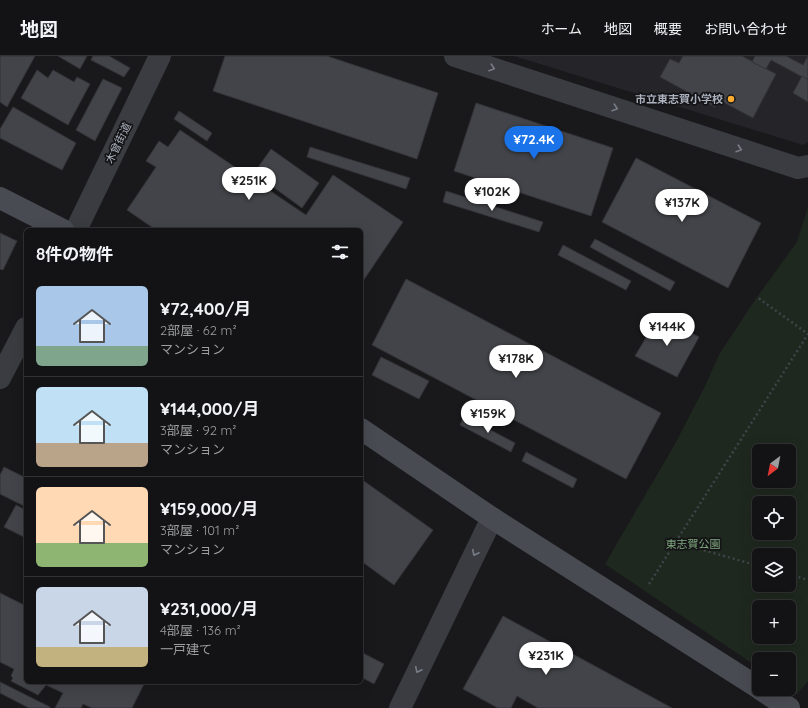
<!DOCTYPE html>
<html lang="ja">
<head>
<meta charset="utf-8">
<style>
	:root { --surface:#131315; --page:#202022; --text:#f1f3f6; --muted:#9d9ea0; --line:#323234; --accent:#1a73e8 }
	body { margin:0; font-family:Quicksand,"Noto Sans JP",sans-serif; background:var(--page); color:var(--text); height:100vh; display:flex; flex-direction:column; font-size:15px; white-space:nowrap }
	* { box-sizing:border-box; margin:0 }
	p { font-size:13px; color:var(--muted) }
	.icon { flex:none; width:22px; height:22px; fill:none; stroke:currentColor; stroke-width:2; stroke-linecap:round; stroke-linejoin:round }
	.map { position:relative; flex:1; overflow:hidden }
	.side { position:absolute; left:24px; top:172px; width:339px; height:456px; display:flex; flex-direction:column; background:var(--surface); border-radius:6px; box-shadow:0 4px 16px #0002,0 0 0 1px var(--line) }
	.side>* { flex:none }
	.needle { width:26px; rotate:212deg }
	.tools { position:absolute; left:752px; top:388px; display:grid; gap:8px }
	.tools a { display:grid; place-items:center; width:44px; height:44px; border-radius:6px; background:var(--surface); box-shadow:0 4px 16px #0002,0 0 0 1px var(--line); font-size:20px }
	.price { position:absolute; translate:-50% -34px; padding:0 9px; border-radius:14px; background:#fff; color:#222; font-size:13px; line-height:26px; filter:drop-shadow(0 1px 2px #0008) }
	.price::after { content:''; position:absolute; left:50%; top:24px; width:12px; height:9px; margin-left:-6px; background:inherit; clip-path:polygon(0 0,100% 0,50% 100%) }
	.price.current { background:var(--accent); color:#fff }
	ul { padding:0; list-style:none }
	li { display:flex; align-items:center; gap:12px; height:100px; padding:0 12px }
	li+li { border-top:1px solid var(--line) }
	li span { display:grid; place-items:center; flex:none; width:112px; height:80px; border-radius:6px; color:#555 }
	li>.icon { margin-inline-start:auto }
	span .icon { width:48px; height:48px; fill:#fffc; stroke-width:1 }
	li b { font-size:17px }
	h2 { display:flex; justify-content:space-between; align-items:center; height:48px; padding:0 12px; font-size:17px }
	header { display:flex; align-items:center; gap:24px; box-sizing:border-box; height:56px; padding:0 20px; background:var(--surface); border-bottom:1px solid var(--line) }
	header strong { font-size:19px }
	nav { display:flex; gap:22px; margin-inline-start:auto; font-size:14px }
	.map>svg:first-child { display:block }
	.built { fill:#252529 }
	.green { fill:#1f281f; fill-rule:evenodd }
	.building { fill:#434449; stroke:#333338 }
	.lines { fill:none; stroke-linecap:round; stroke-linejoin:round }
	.path { stroke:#404349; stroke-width:2.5; stroke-dasharray:2 3; stroke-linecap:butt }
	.street { stroke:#3a3c41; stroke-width:22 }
	.secondary { stroke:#484b52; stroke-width:22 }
	.oneway { stroke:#787c85 }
	.poi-dot { fill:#ffab2e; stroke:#141417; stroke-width:1.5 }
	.labels { text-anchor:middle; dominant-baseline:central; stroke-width:3.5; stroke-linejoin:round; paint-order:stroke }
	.poi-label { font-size:11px; font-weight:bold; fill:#abb1bd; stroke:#141417; text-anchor:end }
	.street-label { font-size:11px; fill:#abb1bd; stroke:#141417 }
	.park-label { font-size:11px; fill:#80a980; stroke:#141417 }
</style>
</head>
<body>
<header>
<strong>地図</strong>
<nav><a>ホーム</a><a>地図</a><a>概要</a><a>お問い合わせ</a></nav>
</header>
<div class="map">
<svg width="808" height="652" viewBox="0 0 808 652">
	<rect width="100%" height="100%" fill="#19191c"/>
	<polygon class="built" points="514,0 808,0 808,86 803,89"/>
	<path class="green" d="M808,151V625L797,638L789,632V603H759V612L605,508L675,388L704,332L720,297L757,241L797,186ZM759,395H789V425H759ZM759,447H789V477H759ZM759,499H789V529H759ZM759,551H789V581H759Z"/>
	<g class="building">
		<polygon points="0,0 35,0 7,51 0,46"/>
		<polygon points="58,0 87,0 80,13"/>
		<polygon points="93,0 109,0 130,12 124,21 91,4"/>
		<polygon points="225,0 327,0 438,37 417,103 213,35"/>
		<polygon points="683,0 742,0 776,18 753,62 719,44 715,51 660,21 670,3 679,7"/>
		<polygon points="755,0 786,0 803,9 808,0 808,24 771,4 766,13 752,6"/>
		<polygon points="37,14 48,22 53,14 74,26 77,21 90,28 68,69 21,42"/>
		<polygon points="802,20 808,24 808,46 793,37"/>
		<polygon points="103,23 122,32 95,85 76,74"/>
		<polygon points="476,47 613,92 591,160 454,115"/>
		<polygon points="13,51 76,87 62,114 0,82 0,73"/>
		<polygon points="179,55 212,77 207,85 174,63"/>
		<polygon points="180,74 306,159 333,119 403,166 361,228 361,174 156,174 127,154 156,111 146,105 159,85 168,91"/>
		<polygon points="310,91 410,122 406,133 307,101"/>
		<polygon points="271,93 319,127 302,152 254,117"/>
		<polygon points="636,102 761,167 728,232 602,166"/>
		<polygon points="446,135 543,166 539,176 443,146"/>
		<polygon points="0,177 17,185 3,214 0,213"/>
		<polygon points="595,183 675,226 670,235 590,191"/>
		<polygon points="563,189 631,225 626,234 558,199"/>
		<polygon points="406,223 661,357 626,423 372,289"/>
		<polygon points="659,260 699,281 677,321 635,300"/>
		<polygon points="381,301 429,325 419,343 372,319"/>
		<polygon points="464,360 515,387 511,396 460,369"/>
		<polygon points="526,396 577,423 573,432 522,405"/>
		<polygon points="4,411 26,422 26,451 0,438 0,419"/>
		<polygon points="361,423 433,474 394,529 361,505"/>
		<polygon points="16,449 26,454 26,482 4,471"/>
		<polygon points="0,537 26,550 26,626 145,626 132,652 92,652 83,648 81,652 55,652 63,637 46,629 38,639 11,625 13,622 11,620 14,613 0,606"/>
		<polygon points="503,560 672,652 538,652 517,640 511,652 498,652 463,633"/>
		<polygon points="361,596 384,608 374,628 361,621"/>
		<polygon points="0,626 50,651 50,652 29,652 0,637"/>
	</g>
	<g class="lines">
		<g class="path">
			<polyline points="675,486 759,510"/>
			<polyline points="789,518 808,524"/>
			<polyline points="649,528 808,278 757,241"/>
		</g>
		<g class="street">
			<polyline points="455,0 798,112 808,110"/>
			<polyline points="76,174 160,0"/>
			<polyline points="0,322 26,272"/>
			<polyline points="400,652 492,462"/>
		</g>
		<g class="secondary">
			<polyline points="0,142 63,174"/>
			<polyline points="361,373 492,462 759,632"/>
			<polyline points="760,633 789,652"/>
		</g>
	</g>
	<defs><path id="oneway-chevron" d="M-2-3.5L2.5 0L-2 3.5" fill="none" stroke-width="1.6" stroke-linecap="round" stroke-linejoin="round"/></defs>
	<g class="oneway">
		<use href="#oneway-chevron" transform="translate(492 12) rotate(18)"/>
		<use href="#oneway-chevron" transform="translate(615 52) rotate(18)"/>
		<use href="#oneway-chevron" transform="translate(739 93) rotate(18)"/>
		<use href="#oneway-chevron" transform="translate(475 497) rotate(116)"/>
		<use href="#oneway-chevron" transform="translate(418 614) rotate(116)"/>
	</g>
	<circle class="poi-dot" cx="731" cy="43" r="4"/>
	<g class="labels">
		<g class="poi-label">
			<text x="723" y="43">市立東志賀小学校</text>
		</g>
		<g class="street-label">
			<text transform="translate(118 87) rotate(-64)">木曾街道</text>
		</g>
		<g class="park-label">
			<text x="693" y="488">東志賀公園</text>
		</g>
	</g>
</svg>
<div class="tools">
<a><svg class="needle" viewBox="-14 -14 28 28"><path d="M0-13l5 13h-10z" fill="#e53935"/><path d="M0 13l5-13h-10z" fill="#9d9ea0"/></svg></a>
<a><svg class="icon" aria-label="locate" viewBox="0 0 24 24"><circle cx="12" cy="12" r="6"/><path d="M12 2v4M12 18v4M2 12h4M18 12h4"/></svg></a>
<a><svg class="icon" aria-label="layers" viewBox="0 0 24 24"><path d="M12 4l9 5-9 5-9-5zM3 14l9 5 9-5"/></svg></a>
<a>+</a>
<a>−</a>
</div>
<b class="price current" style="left:534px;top:104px">¥72.4K</b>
<b class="price" style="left:249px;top:145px">¥251K</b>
<b class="price" style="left:492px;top:156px">¥102K</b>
<b class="price" style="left:682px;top:167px">¥137K</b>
<b class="price" style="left:667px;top:291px">¥144K</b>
<b class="price" style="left:516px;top:323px">¥178K</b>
<b class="price" style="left:488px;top:378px">¥159K</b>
<b class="price" style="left:546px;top:620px">¥231K</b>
<section class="side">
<h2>8件の物件<svg class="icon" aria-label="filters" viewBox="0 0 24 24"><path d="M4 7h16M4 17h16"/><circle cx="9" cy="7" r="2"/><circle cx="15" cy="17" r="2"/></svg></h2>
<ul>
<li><span style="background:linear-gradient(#a9c7e8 75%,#7fa58c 0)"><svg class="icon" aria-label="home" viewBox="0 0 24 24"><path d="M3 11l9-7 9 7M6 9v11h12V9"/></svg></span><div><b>¥72,400/月</b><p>2部屋 · 62 m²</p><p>マンション</p></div></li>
<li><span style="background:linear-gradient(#bfe0f5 70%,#b9a48a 0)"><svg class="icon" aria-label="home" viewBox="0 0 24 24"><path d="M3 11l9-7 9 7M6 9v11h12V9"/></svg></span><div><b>¥144,000/月</b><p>3部屋 · 92 m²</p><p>マンション</p></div></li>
<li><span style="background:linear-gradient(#ffd9b3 70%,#8fb573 0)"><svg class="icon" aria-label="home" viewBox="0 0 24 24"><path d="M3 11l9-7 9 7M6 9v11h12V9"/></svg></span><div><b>¥159,000/月</b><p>3部屋 · 101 m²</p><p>マンション</p></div></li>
<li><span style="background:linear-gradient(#c9d6e8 75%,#c2b280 0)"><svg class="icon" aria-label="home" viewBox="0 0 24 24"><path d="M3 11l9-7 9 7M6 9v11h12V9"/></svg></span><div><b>¥231,000/月</b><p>4部屋 · 136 m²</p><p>一戸建て</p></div></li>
</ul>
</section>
</div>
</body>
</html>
